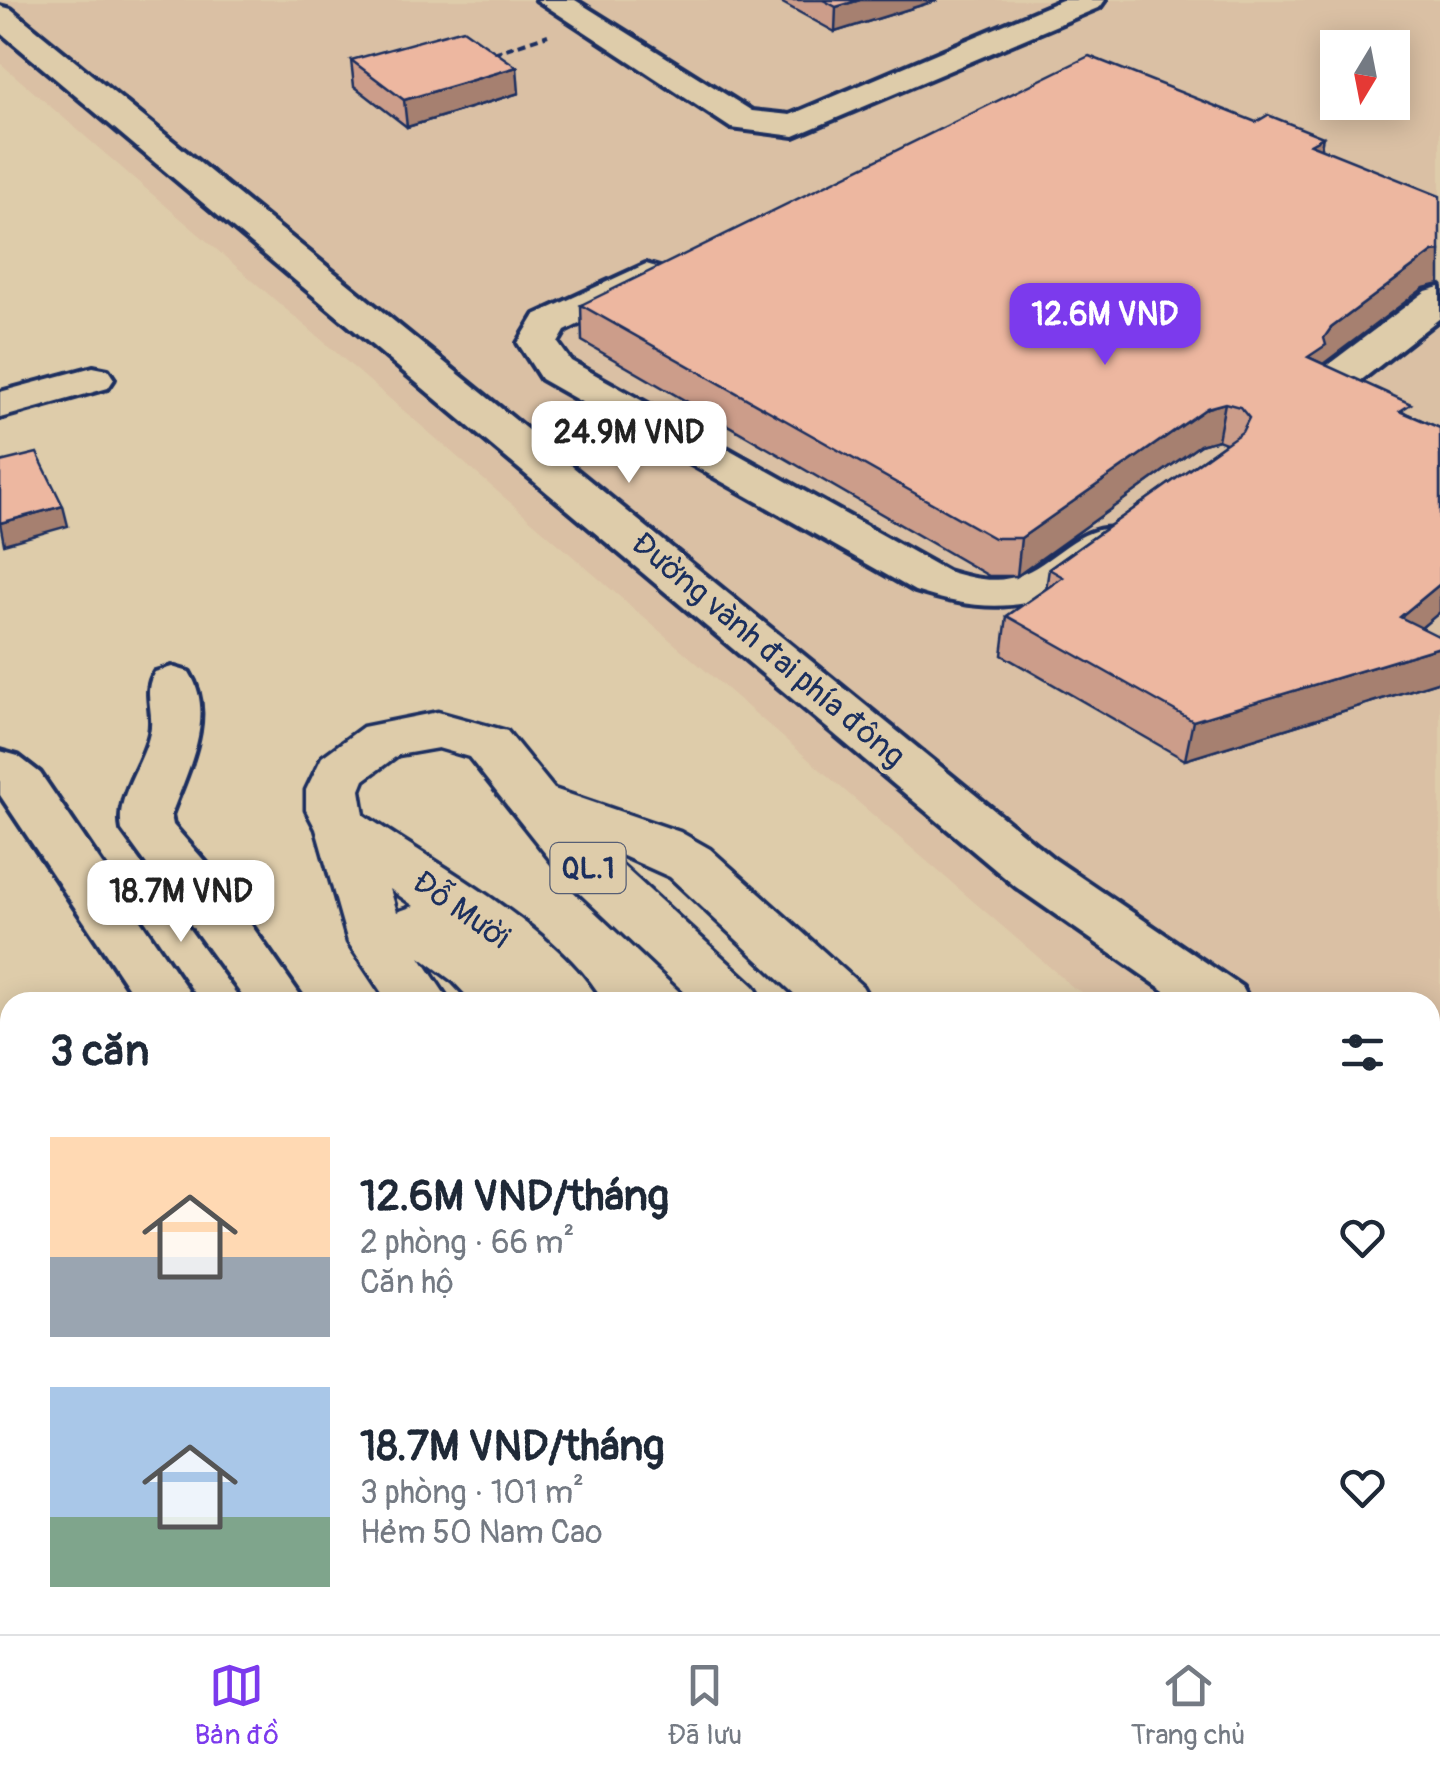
<!DOCTYPE html>
<html lang="vi">
<head>
<meta charset="utf-8">
<style>
	:root { --surface:#fff; --page:#f2f2f3; --text:#1f2937; --muted:#747a83; --line:#e0e1e3; --accent:#7c3aed }
	body { margin:0; font-family:Pangolin,sans-serif; background:var(--page); color:var(--text); height:100vh; display:flex; flex-direction:column; font-size:38px; white-space:nowrap }
	* { box-sizing:border-box; margin:0 }
	p { font-size:32px; color:var(--muted) }
	.icon { flex:none; width:55px; height:55px; fill:none; stroke:currentColor; stroke-width:2; stroke-linecap:round; stroke-linejoin:round }
	.map { position:relative; flex:1; overflow:hidden }
	.side { position:absolute; left:0px; top:992px; width:1440px; height:642px; display:flex; flex-direction:column; background:var(--surface); border-radius:30px 30px 0 0; box-shadow:0 5px 25px #0003 }
	.side>* { flex:none }
	.needle { width:65px; rotate:190deg }
	.fabs { position:absolute; left:1320px; top:30px; display:grid; gap:20px }
	.fabs a { display:grid; place-items:center; width:90px; height:90px; border-radius:0px; background:var(--surface); box-shadow:0 5px 25px #0003; font-size:50px }
	.price { position:absolute; translate:-50% -85px; padding:0 22px; border-radius:20px; background:#fff; color:#222; font-size:32px; line-height:65px; filter:drop-shadow(0 2px 5px #0008) }
	.price::after { content:''; position:absolute; left:50%; top:60px; width:30px; height:22px; margin-left:-15px; background:inherit; clip-path:polygon(0 0,100% 0,50% 100%) }
	.price.active { background:var(--accent); color:#fff }
	ul { padding:0; list-style:none }
	li { display:flex; align-items:center; gap:30px; height:250px; padding:0 50px }
	li span { display:grid; place-items:center; flex:none; width:280px; height:200px; border-radius:0px; color:#555 }
	li>.icon { margin-inline-start:auto }
	span .icon { width:120px; height:120px; fill:#fffc; stroke-width:1 }
	li b { font-size:42px }
	h2 { display:flex; justify-content:space-between; align-items:center; height:120px; padding:0 50px; font-size:42px }
	.tab-bar { display:flex; justify-content:space-around; align-items:center; height:140px; border-top:2px solid var(--line); background:var(--surface); font-size:28px; color:var(--muted) }
	.tab-bar a { display:grid; justify-items:center; gap:5px }
	.tab-bar .active { color:var(--accent) }
	.map>svg:first-child { display:block }
	.built { fill:#dac0a4; fill-rule:evenodd }
	.green { fill:#bbeeaf; stroke:#6b8e86; stroke-width:2.5 }
	.lines { fill:none; stroke-linecap:round; stroke-linejoin:round }
	.minor-casing { stroke:#1b2f5e; stroke-width:8 }
	.highway-casing { stroke:#1b2f5e; stroke-width:7 }
	.path { stroke:#1b2f5e; stroke-width:4; stroke-dasharray:8 5; stroke-linecap:butt }
	.minor { fill:#deccaa; fill-rule:evenodd }
	.highway { fill:#deccaa; fill-rule:evenodd }
	.wall { fill:#cc9d8a; stroke:#1b2f5e; stroke-width:2.5 }
	.shaded-wall { fill:#a68070; stroke:#1b2f5e; stroke-width:2.5 }
	.building { fill:#edb7a0; stroke:#1b2f5e; stroke-width:2.5 }
	.labels { text-anchor:middle; dominant-baseline:central; stroke-width:8; stroke-linejoin:round; paint-order:stroke }
	.shield { fill:#deccaa; stroke:#565e75; stroke-width:2.5 }
	.shield-label { font-size:30px; font-weight:bold; fill:#1b2f5e }
	.street-label { font-size:32px; fill:#1b2f5e; stroke:#deccaa }
</style>
</head>
<body>
<div class="map">
<svg width="1440" height="1634" viewBox="0 0 1440 1634">
	<rect width="100%" height="100%" fill="#deccaa"/>
	<filter id="ink" filterUnits="userSpaceOnUse"><feTurbulence type="fractalNoise" baseFrequency=".01" numOctaves="2"/><feDisplacementMap in="SourceGraphic" scale="20" xChannelSelector="R" yChannelSelector="G"/><feConvolveMatrix kernelMatrix="1 2 1 2 8 2 1 2 1" color-interpolation-filters="sRGB"/></filter>
	<g filter="url(#ink)">
		<path class="built" d="M0,0H1440V1222L1430,1215V1002H1097L1074,988L0,63ZM1338,48H1392V102H1338Z"/>
		<g class="green">
			<polygon points="1430,1430 1440,1435 1440,1634 1430,1624"/>
			<polygon points="760,1625 1026,1625 1033,1634 763,1634"/>
		</g>
		<g class="lines">
			<defs>
				<g id="minor">
					<polygon points="537,0 575,0 752,111 790,115 1062,0 1105,0 1100,7 794,136 731,128"/>
					<polygon points="0,6 11,9 1054,859 1242,987 1250,1002 1181,1002 1016,887 0,32"/>
					<path d="M646,264L660,268L665,276L660,284L565,331L558,343L571,361L947,571C967,577 989,583 1010,578C1052,569 1079,519 1123,530L1130,540C1119,555 1103,565 1088,576C1031,615 977,611 915,591L541,379L518,343L535,315Z"/>
					<polygon points="1440,287 1440,318 1355,385 1340,388 1325,385 1319,376 1325,367 1426,291"/>
					<polygon points="93,367 108,370 114,379 108,388 0,418 0,392"/>
					<path d="M172,667L189,672C217,716 187,771 171,815L173,825L214,872L305,1002H247L122,830C115,796 143,766 150,733C155,711 142,692 155,672Z"/>
					<polygon points="0,751 18,756 40,773 196,1002 138,1002 0,795"/>
					<polygon points="1430,1122 1440,1125 1440,1178 1430,1174"/>
					<polygon points="10,1315 10,1374 0,1378 0,1319"/>
					<polygon points="0,1453 10,1457 10,1530 5,1532 10,1534 10,1625 73,1625 77,1634 2,1634 4,1613 0,1611"/>
				</g>
				<g id="highway">
					<path d="M438,712L507,731L554,789L680,832L710,849L862,986L871,1002H803L670,877L601,846L754,986L763,1002H695L568,882L469,757L438,748L398,755L364,780L360,790L364,815C433,862 560,930 600,1002H473L454,982L420,957L450,1002H388L348,942L316,829L306,810V790L322,757L363,727ZM390,889L414,906L397,912Z"/>
					<polygon points="1430,1361 1440,1364 1440,1427 1430,1424"/>
					<polygon points="635,1625 770,1625 773,1634 638,1634"/>
					<polygon points="1036,1625 1187,1625 1190,1634 1040,1634"/>
					<polygon points="1264,1625 1416,1625 1419,1634 1268,1634"/>
				</g>
			</defs>
			<use href="#minor" class="minor-casing"/>
			<use href="#highway" class="highway-casing"/>
			<polyline class="path" points="494,53 548,35"/>
			<use href="#minor" class="minor"/>
			<use href="#highway" class="highway"/>
		</g>
		<g class="wall">
			<polygon points="777,0 938,0 835,32"/>
			<polygon points="351,60 519,93 407,127 354,86"/>
			<polygon points="1321,148 1424,288 1323,364 1408,414 1440,428 1440,612 1421,628 1440,681 1185,760 1002,655 1007,616 1046,589 1049,569 1226,443 1218,440 1200,445 1017,576 989,576 582,341 581,305"/>
		</g>
		<g class="shaded-wall">
			<polygon points="860,0 938,0 835,32 836,7"/>
			<polygon points="517,67 519,93 407,127 404,100"/>
			<polygon points="1323,137 1316,171 1310,144"/>
			<polygon points="1440,251 1440,284 1424,288 1323,364 1308,357 1331,328 1433,252"/>
			<polygon points="1225,403 1218,440 1200,445 1017,576 1021,538 1207,408"/>
			<polygon points="63,506 68,526 4,544 0,523"/>
			<polygon points="1440,584 1440,612 1389,655 1400,617"/>
			<polygon points="1440,647 1440,681 1185,760 1193,721"/>
		</g>
		<g class="building">
			<polygon points="823,0 860,0 836,7"/>
			<polygon points="463,29 517,67 404,100 351,60"/>
			<polygon points="1089,56 1256,122 1268,115 1323,137 1310,144 1440,196 1440,251 1433,252 1331,328 1324,338 1326,345 1308,357 1411,404 1400,411 1440,428 1440,584 1400,617 1440,637 1440,647 1193,721 1007,616 1063,577 1049,569 1242,432 1249,418 1240,407 1225,403 1207,408 1021,538 994,538 581,305"/>
			<polygon points="37,453 63,506 0,523 0,462"/>
		</g>
	</g>
	<g class="labels">
		<rect class="shield" x="550.5" y="843" width="75" height="50" rx="8"/>
		<g class="shield-label">
			<text x="588" y="868">QL.1</text>
		</g>
		<g class="street-label">
			<text transform="translate(768 650) rotate(40)">Đường vành đai phía đông</text>
			<text transform="translate(461 910) rotate(35)">Đỗ Mười</text>
		</g>
	</g>
</svg>
<div class="fabs">
<a><svg class="needle" viewBox="-14 -14 28 28"><path d="M0-13l5 13h-10z" fill="#e53935"/><path d="M0 13l5-13h-10z" fill="#747a83"/></svg></a>
</div>
<b class="price active" style="left:1105px;top:368px">12.6M VND</b>
<b class="price" style="left:629px;top:486px">24.9M VND</b>
<b class="price" style="left:181px;top:945px">18.7M VND</b>
<section class="side">
<h2>3 căn<svg class="icon" aria-label="filters" viewBox="0 0 24 24"><path d="M4 7h16M4 17h16"/><circle cx="9" cy="7" r="2"/><circle cx="15" cy="17" r="2"/></svg></h2>
<ul>
<li><span style="background:linear-gradient(#ffd9b3 60%,#9aa5b1 0)"><svg class="icon" aria-label="home" viewBox="0 0 24 24"><path d="M3 11l9-7 9 7M6 9v11h12V9"/></svg></span><div><b>12.6M VND/tháng</b><p>2 phòng · 66 m²</p><p>Căn hộ</p></div><svg class="icon" aria-label="heart" viewBox="0 0 24 24"><path d="M12 20l-8-8c-3-5 5-10 8-4 3-6 11-1 8 4z"/></svg></li>
<li><span style="background:linear-gradient(#a9c7e8 65%,#7fa58c 0)"><svg class="icon" aria-label="home" viewBox="0 0 24 24"><path d="M3 11l9-7 9 7M6 9v11h12V9"/></svg></span><div><b>18.7M VND/tháng</b><p>3 phòng · 101 m²</p><p>Hẻm 50 Nam Cao</p></div><svg class="icon" aria-label="heart" viewBox="0 0 24 24"><path d="M12 20l-8-8c-3-5 5-10 8-4 3-6 11-1 8 4z"/></svg></li>
</ul>
</section>
</div>
<nav class="tab-bar">
<a class="active"><svg class="icon" aria-label="map" viewBox="0 0 24 24"><path d="M3 6l6-2 6 2 6-2v14l-6 2-6-2-6 2zM9 4v14M15 6v14"/></svg>Bản đồ</a>
<a><svg class="icon" aria-label="saved" viewBox="0 0 24 24"><path d="M7 4h10v16l-5-4-5 4z"/></svg>Đã lưu</a>
<a><svg class="icon" aria-label="home" viewBox="0 0 24 24"><path d="M3 11l9-7 9 7M6 9v11h12V9"/></svg>Trang chủ</a>
</nav>
</body>
</html>
